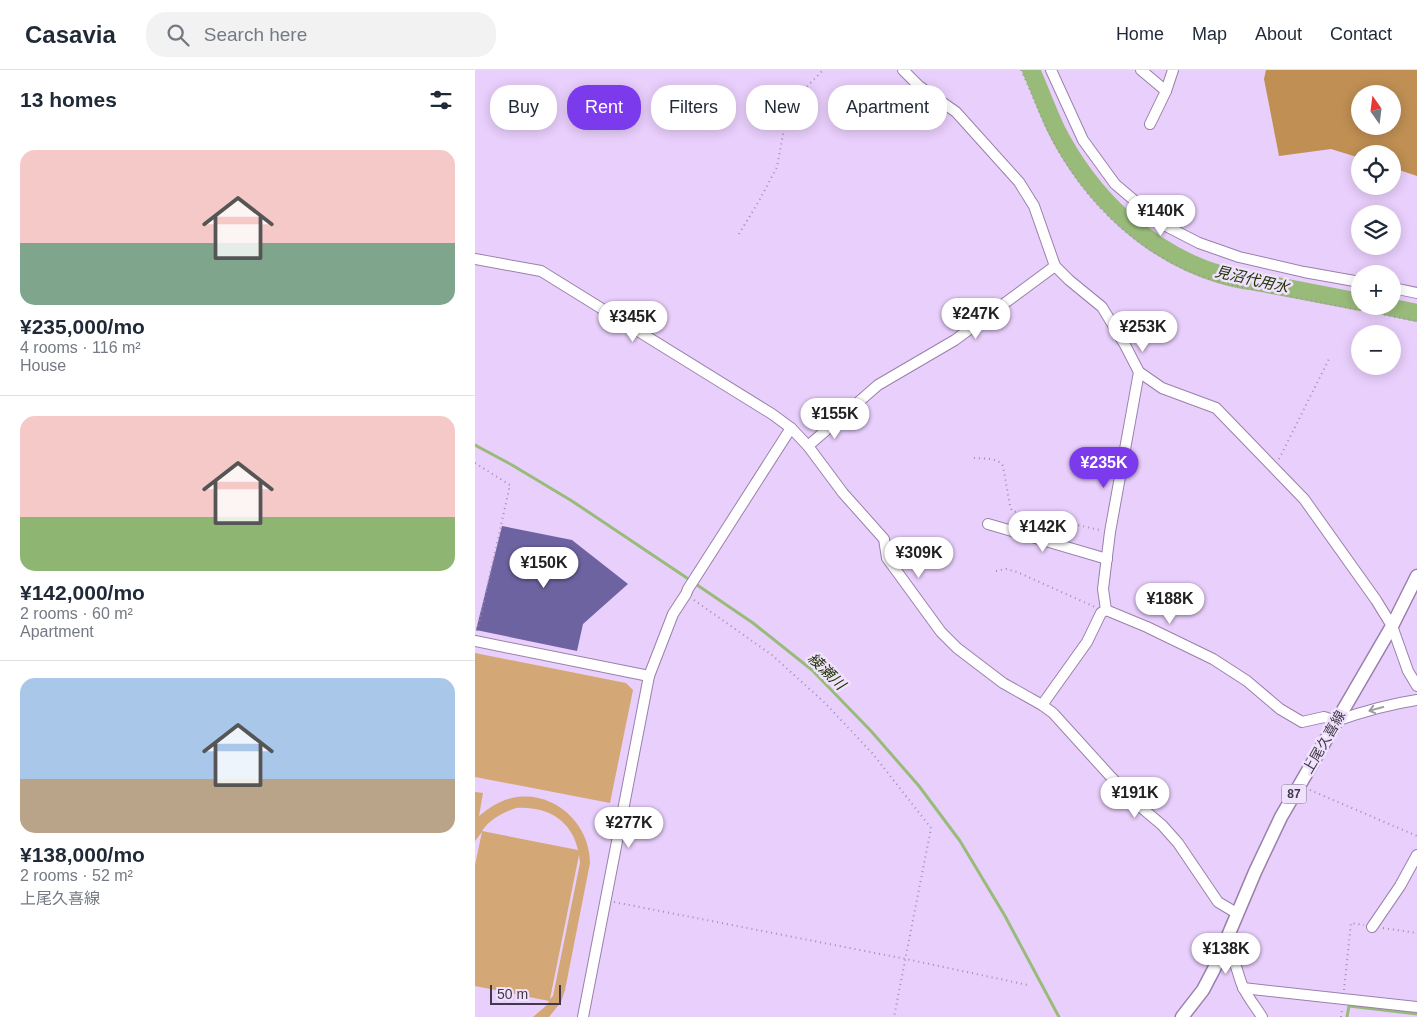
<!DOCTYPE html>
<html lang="en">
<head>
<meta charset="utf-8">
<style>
	:root { --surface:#fff; --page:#f2f2f3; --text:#1f2937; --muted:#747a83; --line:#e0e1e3; --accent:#7c3aed }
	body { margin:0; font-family:Helvetica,"Noto Sans JP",sans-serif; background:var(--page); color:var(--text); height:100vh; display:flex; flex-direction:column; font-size:19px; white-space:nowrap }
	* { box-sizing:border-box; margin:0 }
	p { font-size:16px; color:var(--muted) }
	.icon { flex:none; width:28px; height:28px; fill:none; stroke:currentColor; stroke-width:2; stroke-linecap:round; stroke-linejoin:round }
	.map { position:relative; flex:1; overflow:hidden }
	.details { display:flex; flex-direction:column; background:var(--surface); width:475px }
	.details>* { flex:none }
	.hud { position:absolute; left:15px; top:15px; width:475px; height:45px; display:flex; gap:10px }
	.needle { width:32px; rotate:346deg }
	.fabs { position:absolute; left:876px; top:15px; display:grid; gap:10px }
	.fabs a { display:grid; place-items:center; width:50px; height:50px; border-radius:50%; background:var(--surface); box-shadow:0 2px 12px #0003; font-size:25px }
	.scale { position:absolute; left:15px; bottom:12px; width:71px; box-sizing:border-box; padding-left:5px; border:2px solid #43384a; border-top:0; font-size:14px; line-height:18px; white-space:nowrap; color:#43384a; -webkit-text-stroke:4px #f0e1fc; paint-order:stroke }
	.price { position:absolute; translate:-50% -42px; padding:0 11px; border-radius:18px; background:#fff; color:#222; font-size:16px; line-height:32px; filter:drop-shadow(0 1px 2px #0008) }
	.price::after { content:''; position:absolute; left:50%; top:30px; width:15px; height:11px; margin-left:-8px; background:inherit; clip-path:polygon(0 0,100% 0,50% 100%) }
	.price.active { background:var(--accent); color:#fff }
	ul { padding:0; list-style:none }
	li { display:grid; align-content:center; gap:10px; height:265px; padding:0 20px }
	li+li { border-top:1px solid var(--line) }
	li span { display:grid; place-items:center; height:155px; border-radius:15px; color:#555 }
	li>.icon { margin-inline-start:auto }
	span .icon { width:90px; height:90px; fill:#fffc; stroke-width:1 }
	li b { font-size:21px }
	h2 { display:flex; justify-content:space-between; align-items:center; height:60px; padding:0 20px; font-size:21px }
	.pill { padding:0 18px; border-radius:20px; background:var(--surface); box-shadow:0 2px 12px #0003; font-size:18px; line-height:45px }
	.pill.active { background:var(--accent); color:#fff }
	header { display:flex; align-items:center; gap:30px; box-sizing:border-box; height:70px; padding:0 25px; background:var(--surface); border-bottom:1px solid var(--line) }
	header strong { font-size:24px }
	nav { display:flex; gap:28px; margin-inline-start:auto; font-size:18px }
	.search { width:350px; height:45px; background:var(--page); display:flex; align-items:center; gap:12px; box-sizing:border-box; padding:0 18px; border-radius:20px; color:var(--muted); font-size:19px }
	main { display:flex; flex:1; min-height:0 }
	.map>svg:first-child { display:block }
	.green { fill:#d3a876; fill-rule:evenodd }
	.forest { fill:#bf8f53; fill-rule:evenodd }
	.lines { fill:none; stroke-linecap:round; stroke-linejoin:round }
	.stream { stroke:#99bb7a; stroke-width:3 }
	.river { stroke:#99bb7a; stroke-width:18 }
	.building { fill:#6e63a1 }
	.minor-casing { stroke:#9a81ab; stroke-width:12 }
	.major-casing { stroke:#9a81ab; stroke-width:15 }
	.path { stroke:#a28eb0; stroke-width:2; stroke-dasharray:1 4; stroke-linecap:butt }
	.minor { stroke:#fff; stroke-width:10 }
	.major { stroke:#fff; stroke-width:12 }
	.oneway { stroke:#a19ca4 }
	.labels { text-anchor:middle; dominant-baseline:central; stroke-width:5; stroke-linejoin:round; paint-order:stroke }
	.shield { fill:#f0e1fc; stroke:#776b7f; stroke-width:1 }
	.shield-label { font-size:12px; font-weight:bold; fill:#43384a }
	.street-label { font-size:14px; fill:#43384a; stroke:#f0e1fc }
	.water-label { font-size:15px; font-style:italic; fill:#203505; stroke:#f0e1fc }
</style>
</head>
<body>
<header>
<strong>Casavia</strong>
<div class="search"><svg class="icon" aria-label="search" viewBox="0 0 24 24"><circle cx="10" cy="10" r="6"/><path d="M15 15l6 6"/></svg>Search here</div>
<nav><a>Home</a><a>Map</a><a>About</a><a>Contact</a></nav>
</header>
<main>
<section class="details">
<h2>13 homes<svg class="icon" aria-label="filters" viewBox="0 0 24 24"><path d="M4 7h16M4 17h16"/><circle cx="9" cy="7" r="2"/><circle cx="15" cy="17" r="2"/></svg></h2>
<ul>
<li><span style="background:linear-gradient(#f6c9c9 60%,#7fa58c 0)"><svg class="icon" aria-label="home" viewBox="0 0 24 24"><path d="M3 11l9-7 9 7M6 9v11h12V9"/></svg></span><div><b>¥235,000/mo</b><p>4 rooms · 116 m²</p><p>House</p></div></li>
<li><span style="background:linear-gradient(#f6c9c9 65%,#8fb573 0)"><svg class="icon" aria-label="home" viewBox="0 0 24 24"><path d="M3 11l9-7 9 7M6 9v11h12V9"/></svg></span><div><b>¥142,000/mo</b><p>2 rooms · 60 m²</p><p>Apartment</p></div></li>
<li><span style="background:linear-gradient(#a9c7e8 65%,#b9a48a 0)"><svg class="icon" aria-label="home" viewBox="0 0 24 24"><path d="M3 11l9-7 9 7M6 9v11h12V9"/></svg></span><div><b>¥138,000/mo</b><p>2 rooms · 52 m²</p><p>上尾久喜線</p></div></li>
</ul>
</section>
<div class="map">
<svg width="942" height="947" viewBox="0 0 942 947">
	<rect width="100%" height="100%" fill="#e9cffc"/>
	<g class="green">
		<polygon points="0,583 151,613 158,620 135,733 0,707"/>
		<path d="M0,722L8,723L4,746C14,738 24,731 37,728C78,719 115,753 115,793L90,920L86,932L74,947H58L72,935L74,931L0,916V795L7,762L0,771ZM41,738C71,736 96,749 103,780L7,761C15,749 27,743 41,738ZM104,785L105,793L78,926L75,929Z"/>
	</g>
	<path class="forest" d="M791,0H942V106L918,98V84H885V88L856,79L804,86L789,9ZM885,24H918V56H885Z"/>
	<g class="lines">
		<g class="stream">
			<polyline points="0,375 37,395 97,431 209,506 278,553 337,600 396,661 444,716 485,771 530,846 584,947"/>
			<polyline points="872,947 874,936 942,944"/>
		</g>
		<g class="river">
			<path d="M556,0C565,20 572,40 581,59C615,126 674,184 747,205C762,210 777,211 792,214C823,220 854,226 885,232"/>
			<polyline points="909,236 942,243"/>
		</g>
	</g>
	<polygon class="building" points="27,456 97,470 153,514 108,554 102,581 1,560"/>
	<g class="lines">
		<defs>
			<g id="minor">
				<polyline points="428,0 444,16 481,42 544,112 559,136 580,196 594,210 627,237 650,275 664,302 687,318 741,338 829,429 901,530 917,556 933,601 942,616"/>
				<polyline points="576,0 608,70 640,114 687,154 724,173 764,187 829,202 885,212"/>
				<polyline points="666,0 691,21"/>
				<polyline points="675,54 691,21 698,0"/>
				<polyline points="0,189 66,201 297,344 316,358 333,376 403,315 480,270 580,196"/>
				<polyline points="918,218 942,223"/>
				<polyline points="333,376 368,423 409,469 412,488 466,562 482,578 528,613 567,635 578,643 636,707 662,734 687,755 703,773 743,832 763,844"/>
				<polyline points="513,454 632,489"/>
				<polyline points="631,540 628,519 635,462 664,302"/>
				<polyline points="0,571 174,606"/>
				<path d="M567,635L612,572L626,543L631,540L672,557L738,589L772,611L805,639L827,652L849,647L861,651C887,642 915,634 942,630"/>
				<polyline points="897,857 925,816 942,785"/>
				<path d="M748,881C763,889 761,902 768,917C773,928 781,937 787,947"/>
				<polyline points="768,918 942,937"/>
				<polyline points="108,947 174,606 198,544 211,524 213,519 316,358"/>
			</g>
			<polyline id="major" points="707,947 728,920 739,899 780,802 806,747 917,556 942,506"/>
		</defs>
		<use href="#minor" class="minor-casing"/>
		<use href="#major" class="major-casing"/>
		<g class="path">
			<path d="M546,0C561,32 573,67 593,96C624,145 672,186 726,206C740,211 753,214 767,217L942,251"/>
			<polyline points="264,164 284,131 302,97 309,59 319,30 348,0"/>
			<path d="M499,388C509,389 522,387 528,396L535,436L537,441L625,460"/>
			<polyline points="804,389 854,289"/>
			<polyline points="0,393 35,415 2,562"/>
			<polyline points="521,501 531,499 542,502 620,537"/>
			<polyline points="219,530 297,585 350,633 398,684 456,758 419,947"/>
			<polyline points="835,720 942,766"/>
			<polyline points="139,832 431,889 553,915"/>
			<polyline points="908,858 942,863"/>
			<polyline points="869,920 876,853 889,855"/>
			<polyline points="866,947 867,939"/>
		</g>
		<use href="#minor" class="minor"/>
		<use href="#major" class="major"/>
	</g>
	<defs><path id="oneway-shaft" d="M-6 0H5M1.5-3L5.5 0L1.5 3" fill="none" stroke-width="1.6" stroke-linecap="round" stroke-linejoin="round" transform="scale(1.25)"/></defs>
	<use class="oneway" href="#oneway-shaft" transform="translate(901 639) rotate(165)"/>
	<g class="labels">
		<rect class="shield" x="806.5" y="714.5" width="25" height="19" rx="4"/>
		<g class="shield-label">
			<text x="819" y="724">87</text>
		</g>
		<g class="street-label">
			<text transform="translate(849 672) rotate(-60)">上尾久喜線</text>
		</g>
		<g class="water-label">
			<text transform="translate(777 209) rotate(13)">見沼代用水</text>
			<text transform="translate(352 601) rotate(44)">綾瀬川</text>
		</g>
	</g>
</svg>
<div class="fabs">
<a><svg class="needle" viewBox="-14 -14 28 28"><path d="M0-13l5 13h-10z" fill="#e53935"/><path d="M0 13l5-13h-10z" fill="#747a83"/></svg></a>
<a><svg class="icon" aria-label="locate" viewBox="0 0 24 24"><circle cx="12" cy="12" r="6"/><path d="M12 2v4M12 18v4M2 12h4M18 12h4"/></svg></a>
<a><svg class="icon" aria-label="layers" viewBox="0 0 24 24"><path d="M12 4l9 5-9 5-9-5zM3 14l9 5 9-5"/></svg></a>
<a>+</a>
<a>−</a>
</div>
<div class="scale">50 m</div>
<b class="price" style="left:686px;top:167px">¥140K</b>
<b class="price" style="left:501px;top:270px">¥247K</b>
<b class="price" style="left:158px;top:273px">¥345K</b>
<b class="price" style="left:668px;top:283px">¥253K</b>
<b class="price" style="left:360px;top:370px">¥155K</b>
<b class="price active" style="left:629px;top:419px">¥235K</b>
<b class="price" style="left:568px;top:483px">¥142K</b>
<b class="price" style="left:444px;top:509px">¥309K</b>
<b class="price" style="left:69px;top:519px">¥150K</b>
<b class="price" style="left:695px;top:555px">¥188K</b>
<b class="price" style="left:660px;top:749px">¥191K</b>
<b class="price" style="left:154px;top:779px">¥277K</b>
<b class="price" style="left:751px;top:905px">¥138K</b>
<div class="hud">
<a class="pill">Buy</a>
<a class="pill active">Rent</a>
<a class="pill">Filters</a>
<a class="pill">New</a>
<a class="pill">Apartment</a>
</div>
</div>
</main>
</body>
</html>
